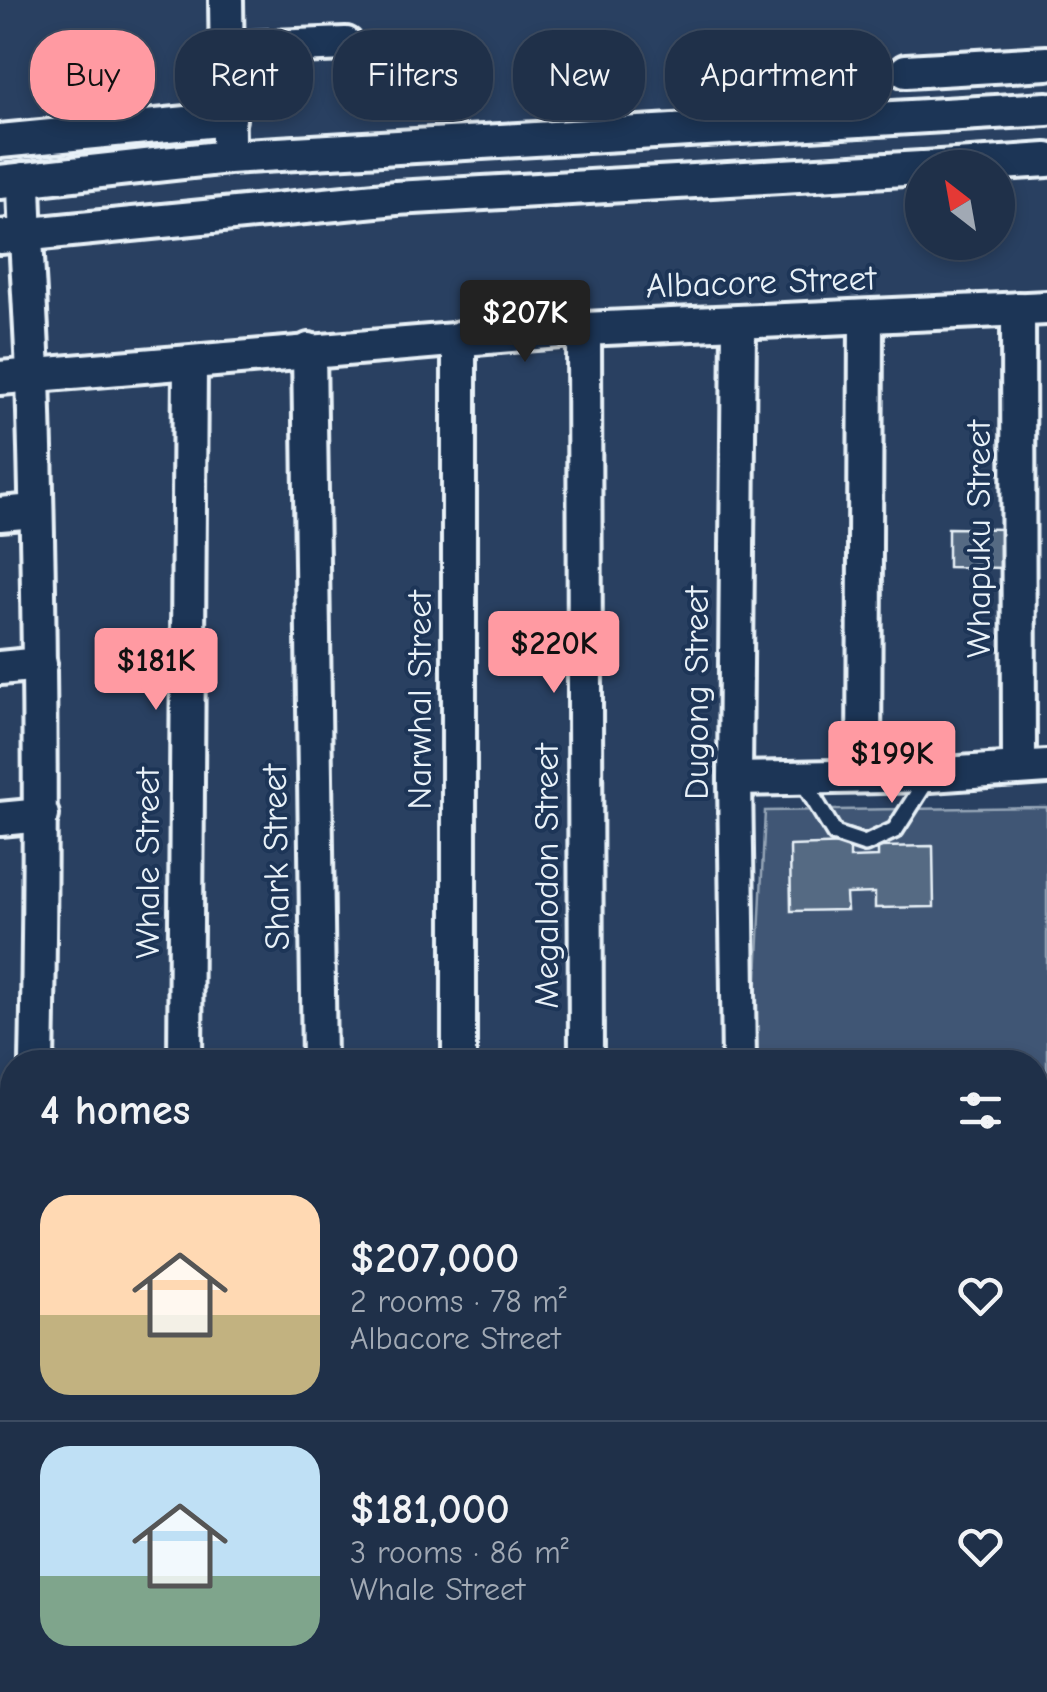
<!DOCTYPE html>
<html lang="en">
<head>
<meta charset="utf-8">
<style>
	:root { --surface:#1f3049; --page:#273850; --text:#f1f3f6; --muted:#a1a9b4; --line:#3c4b61; --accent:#ff9aa2 }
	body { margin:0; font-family:"Comic Neue",sans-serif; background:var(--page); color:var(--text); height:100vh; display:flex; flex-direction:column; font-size:38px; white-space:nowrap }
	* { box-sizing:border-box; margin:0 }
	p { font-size:32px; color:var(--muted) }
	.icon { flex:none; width:55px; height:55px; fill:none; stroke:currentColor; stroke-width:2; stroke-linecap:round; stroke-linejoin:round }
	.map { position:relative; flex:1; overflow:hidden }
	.drawer { position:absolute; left:0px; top:1050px; width:1048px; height:642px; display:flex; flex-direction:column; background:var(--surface); border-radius:40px 40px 0 0; box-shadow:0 5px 15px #0003,0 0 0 2px var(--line) }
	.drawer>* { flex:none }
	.banner { position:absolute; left:30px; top:30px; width:988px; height:90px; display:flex; gap:20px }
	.needle { width:65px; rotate:329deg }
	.fabs { position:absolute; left:905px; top:150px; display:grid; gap:20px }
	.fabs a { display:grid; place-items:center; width:110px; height:110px; border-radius:50%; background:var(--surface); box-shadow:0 5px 15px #0003,0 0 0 2px var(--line); font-size:50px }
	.price { position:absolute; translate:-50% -85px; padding:0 22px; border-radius:10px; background:var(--accent); color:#111; font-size:32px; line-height:65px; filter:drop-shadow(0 2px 5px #0008) }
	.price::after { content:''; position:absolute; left:50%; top:60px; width:30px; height:22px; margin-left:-15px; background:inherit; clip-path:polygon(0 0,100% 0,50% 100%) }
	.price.current { background:#222; color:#fff }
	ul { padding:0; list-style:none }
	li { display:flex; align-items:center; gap:30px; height:250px; padding:0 40px }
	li+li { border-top:2px solid var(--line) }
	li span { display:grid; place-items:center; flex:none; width:280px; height:200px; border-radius:30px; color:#555 }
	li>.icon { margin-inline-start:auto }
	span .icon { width:120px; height:120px; fill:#fffc; stroke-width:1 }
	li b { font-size:42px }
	h2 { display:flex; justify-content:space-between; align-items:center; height:120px; padding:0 40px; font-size:42px }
	.pill { padding:0 35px; border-radius:40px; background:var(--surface); box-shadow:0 5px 15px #0003,0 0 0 2px var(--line); font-size:35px; line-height:90px }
	.pill.current { background:var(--accent); color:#111 }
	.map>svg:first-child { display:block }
	.green { fill:#415774; stroke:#94a4b6; stroke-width:2.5 }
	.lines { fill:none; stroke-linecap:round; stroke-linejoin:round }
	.stream { stroke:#9dabbd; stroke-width:10 }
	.building { fill:#556a83; stroke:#e8f1f8; stroke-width:2.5 }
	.service-casing { stroke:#e8f1f8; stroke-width:22 }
	.minor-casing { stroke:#e8f1f8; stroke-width:40 }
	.service { stroke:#1d3557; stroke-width:15 }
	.minor { stroke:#1d3557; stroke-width:32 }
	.labels { text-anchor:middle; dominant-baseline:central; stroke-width:8; stroke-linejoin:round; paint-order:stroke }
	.street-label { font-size:35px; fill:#e8f1f8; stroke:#1d3557 }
</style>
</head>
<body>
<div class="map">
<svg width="1047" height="1692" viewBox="0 0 1047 1692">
	<rect width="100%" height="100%" fill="#294061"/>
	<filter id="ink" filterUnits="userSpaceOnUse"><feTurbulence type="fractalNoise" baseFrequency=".01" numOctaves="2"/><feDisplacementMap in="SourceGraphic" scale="20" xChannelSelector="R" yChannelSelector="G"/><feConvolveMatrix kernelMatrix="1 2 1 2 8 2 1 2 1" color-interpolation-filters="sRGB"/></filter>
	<g filter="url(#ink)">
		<g class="green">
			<polygon points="1047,807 1047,1134 1035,1134 1035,1062 753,1062 765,811"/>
			<polygon points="27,1680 124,1680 133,1692 37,1692"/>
		</g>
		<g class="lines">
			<g class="stream">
				<polyline points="0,1481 12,1497"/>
				<polyline points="157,1680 167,1692"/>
			</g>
		</g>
		<g class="building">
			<polygon points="948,528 1005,529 1006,568 948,567"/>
			<polygon points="850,844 850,858 878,857 878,847 933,846 934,907 875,908 875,893 846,894 847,910 791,911 790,846"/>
		</g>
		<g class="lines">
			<defs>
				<polyline id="service" points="801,778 835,834 865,844 895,830 930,775"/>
				<g id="minor">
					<polyline points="226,0 228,140"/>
					<polyline points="227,49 346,44"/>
					<polyline points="906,71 1047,63"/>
					<polyline points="0,141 229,119"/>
					<polyline points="924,168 1047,160"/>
					<path d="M24,179C25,245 31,311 33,377C40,606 42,834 37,1062"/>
					<polyline points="0,182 228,157 1047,109"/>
					<polyline points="0,237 396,198 922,168"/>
					<polyline points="1018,309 1019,767"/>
					<polyline points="739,324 735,779 739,1062"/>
					<polyline points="584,329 586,1062"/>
					<polyline points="459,338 459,1062"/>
					<polyline points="309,350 319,1062"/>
					<polyline points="0,378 584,329 1047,308"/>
					<polyline points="0,514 35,511"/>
					<polyline points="0,668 40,664"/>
					<polyline points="864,775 866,318"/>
					<polyline points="735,779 930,775 1047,767"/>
					<polyline points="0,819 42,815"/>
					<polyline points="185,1062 190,365"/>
					<polyline points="1035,1132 1047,1132"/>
					<polyline points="0,1439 12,1453"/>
					<polyline points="974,1680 974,1692"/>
					<polyline points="223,1692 233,1680"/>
					<polyline points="525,1692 530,1680"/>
				</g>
			</defs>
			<use href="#service" class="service-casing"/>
			<use href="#minor" class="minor-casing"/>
			<use href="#service" class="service"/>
			<use href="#minor" class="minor"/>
		</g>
	</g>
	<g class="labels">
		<g class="street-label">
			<text transform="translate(761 282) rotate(-2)">Albacore Street</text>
			<text transform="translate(978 539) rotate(-90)">Whapuku Street</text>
			<text transform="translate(696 693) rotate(-90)">Dugong Street</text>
			<text transform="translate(419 700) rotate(-90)">Narwhal Street</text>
			<text transform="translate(276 857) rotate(-91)">Shark Street</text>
			<text transform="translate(147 863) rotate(-90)">Whale Street</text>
			<text transform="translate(546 876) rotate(-90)">Megalodon Street</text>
		</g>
	</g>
</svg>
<div class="fabs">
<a><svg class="needle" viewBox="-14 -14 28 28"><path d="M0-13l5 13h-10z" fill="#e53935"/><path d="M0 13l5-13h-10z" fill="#a1a9b4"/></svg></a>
</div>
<b class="price current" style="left:525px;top:365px">$207K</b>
<b class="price" style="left:554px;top:696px">$220K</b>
<b class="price" style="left:156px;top:713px">$181K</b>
<b class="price" style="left:892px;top:806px">$199K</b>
<div class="banner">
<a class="pill current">Buy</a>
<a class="pill">Rent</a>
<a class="pill">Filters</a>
<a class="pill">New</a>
<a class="pill">Apartment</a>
</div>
<section class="drawer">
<h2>4 homes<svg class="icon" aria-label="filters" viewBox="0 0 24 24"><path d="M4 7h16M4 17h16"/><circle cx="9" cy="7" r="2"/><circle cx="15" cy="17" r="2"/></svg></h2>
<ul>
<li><span style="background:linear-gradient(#ffd9b3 60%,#c2b280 0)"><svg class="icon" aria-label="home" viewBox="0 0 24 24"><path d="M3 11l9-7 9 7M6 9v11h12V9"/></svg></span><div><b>$207,000</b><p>2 rooms · 78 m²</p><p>Albacore Street</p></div><svg class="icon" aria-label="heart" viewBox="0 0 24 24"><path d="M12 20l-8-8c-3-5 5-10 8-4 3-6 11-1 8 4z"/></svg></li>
<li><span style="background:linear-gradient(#bfe0f5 65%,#7fa58c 0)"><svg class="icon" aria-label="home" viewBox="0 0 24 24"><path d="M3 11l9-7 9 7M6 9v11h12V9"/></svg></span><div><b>$181,000</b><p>3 rooms · 86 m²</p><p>Whale Street</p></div><svg class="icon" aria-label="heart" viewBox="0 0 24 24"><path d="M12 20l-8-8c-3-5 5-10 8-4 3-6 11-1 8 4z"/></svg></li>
</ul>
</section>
</div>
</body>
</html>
